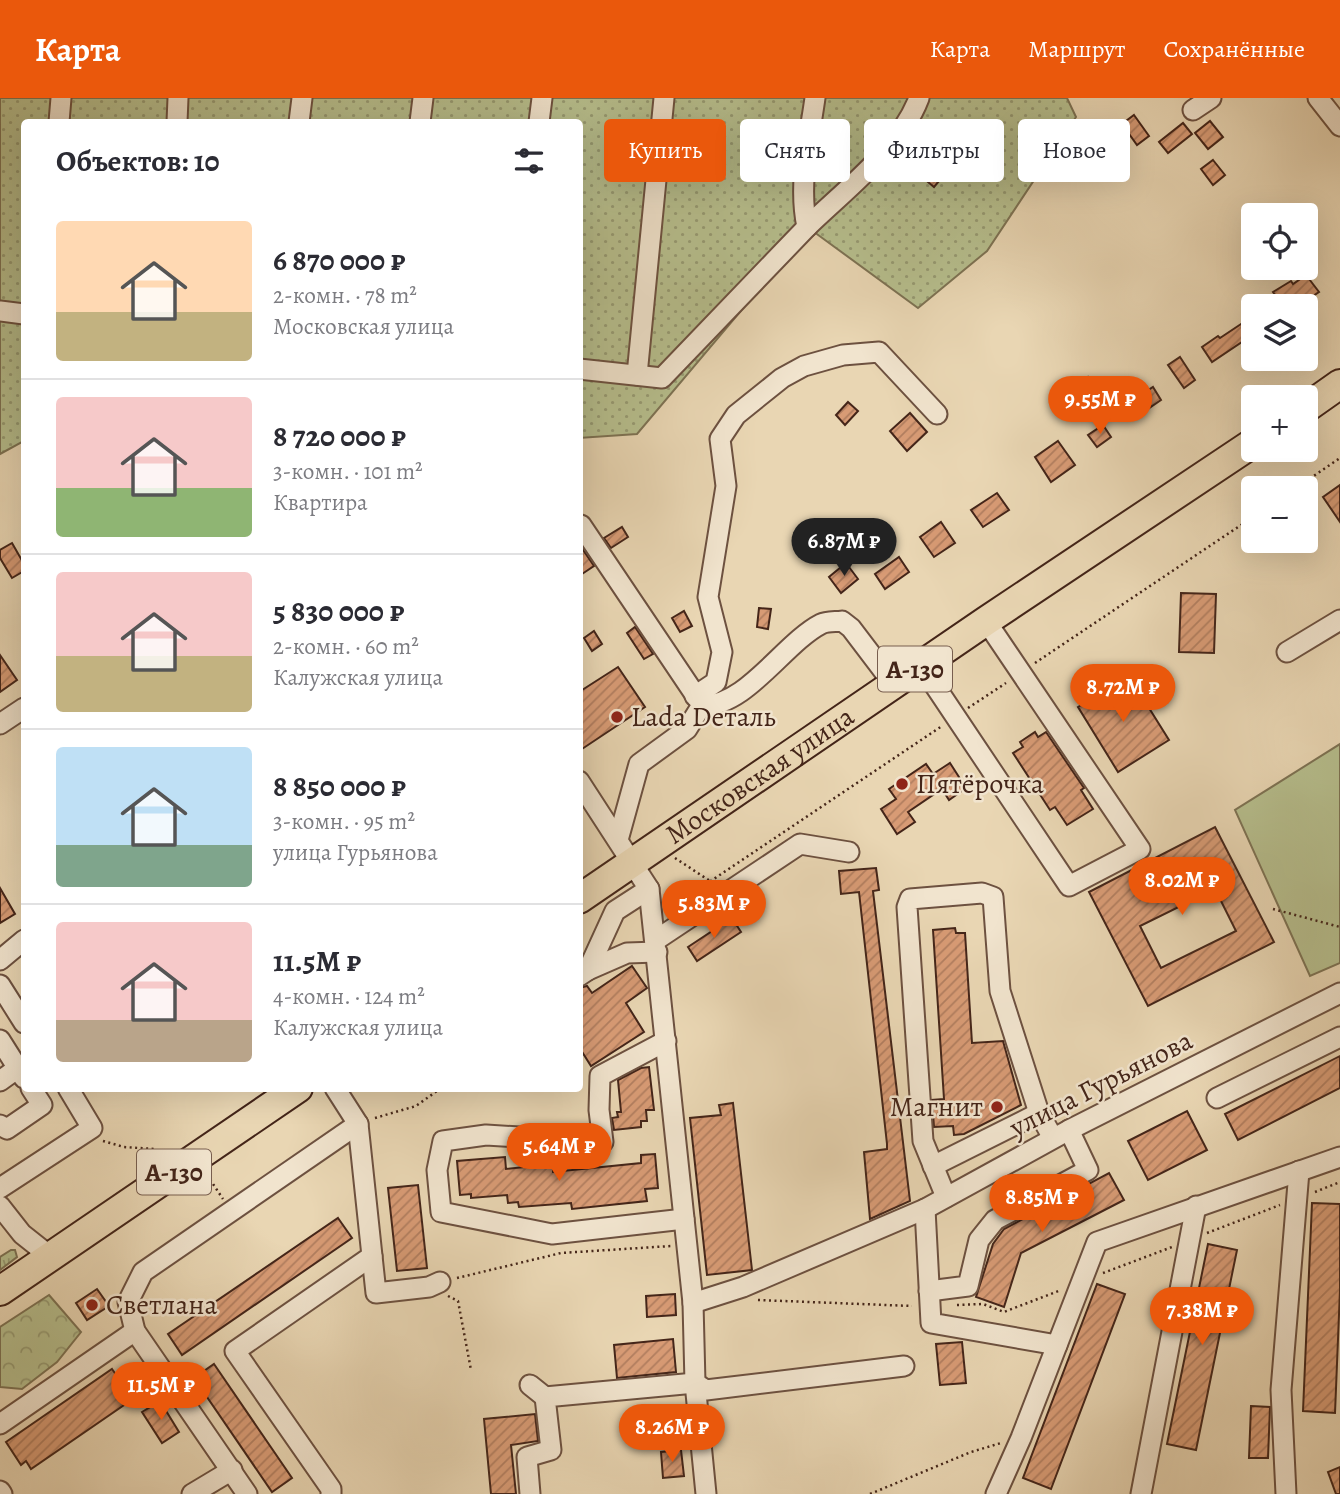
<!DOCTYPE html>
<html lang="ru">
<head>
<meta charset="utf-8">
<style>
	:root { --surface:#fff; --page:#f7f7f7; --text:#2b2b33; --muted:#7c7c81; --line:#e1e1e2; --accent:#ea580c }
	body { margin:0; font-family:Alegreya,serif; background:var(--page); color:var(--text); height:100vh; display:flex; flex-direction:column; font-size:26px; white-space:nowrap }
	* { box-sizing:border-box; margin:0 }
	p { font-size:23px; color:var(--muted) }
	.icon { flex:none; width:38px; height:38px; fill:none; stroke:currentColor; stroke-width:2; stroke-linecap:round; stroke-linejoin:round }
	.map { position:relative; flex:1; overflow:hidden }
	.side { position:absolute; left:21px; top:21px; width:562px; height:973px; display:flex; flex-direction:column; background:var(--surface); border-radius:7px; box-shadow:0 7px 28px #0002 }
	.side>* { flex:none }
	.top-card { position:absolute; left:604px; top:21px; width:630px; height:63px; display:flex; gap:14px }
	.fabs { position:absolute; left:1241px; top:105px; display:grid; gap:14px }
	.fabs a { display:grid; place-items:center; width:77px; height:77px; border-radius:7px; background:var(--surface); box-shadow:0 7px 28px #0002; font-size:35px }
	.price { position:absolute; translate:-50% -60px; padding:0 16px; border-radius:24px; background:var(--accent); color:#fff; font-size:23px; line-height:46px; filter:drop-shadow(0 2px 4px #0008) }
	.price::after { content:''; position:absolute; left:50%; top:42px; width:21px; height:16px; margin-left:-10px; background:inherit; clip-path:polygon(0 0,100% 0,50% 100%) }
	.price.on { background:#222; color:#fff }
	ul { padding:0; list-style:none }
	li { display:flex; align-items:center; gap:21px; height:175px; padding:0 35px }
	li+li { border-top:2px solid var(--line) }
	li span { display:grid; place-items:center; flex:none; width:196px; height:140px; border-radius:7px; color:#555 }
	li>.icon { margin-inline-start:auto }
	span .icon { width:84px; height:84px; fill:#fffc; stroke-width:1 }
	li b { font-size:30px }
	h2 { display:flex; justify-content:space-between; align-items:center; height:84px; padding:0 35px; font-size:30px }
	.chip { padding:0 24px; border-radius:7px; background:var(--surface); box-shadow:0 7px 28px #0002; font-size:24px; line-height:63px }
	.chip.on { background:var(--accent); color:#fff }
	header { display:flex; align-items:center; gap:42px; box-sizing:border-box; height:98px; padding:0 35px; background:var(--accent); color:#fff }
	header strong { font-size:33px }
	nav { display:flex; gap:38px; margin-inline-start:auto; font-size:24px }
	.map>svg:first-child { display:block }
	.grass { fill:url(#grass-tufts); stroke:#7d7253; stroke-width:2 }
	.forest { fill:url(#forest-crowns); stroke:#7d7253; stroke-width:2 }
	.park { fill:#b6be8d; stroke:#7d7253; stroke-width:2 }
	.garden { fill:url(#garden-dots); stroke:#7d7253; stroke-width:2 }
	.building { fill:url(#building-hatch); stroke:#442519; stroke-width:2; fill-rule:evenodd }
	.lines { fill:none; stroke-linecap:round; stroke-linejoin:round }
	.minor-casing { stroke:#6d5140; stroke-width:23 }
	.highway-casing { stroke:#442519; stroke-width:32 }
	.path { stroke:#442519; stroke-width:2.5; stroke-dasharray:2 3.5; stroke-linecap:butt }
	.minor { stroke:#f1e4ce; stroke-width:19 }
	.highway { stroke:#e9d6b3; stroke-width:28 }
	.poi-dot { fill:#8f2418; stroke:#f1e4ce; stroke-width:2.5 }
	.labels { text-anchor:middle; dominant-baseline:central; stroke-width:5; stroke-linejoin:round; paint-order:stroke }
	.shield { fill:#f1e4ce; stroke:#785e4f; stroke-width:2 }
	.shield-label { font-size:26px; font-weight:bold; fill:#442519 }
	.poi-label { font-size:28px; fill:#442519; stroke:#f1e4ce; text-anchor:start }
	.street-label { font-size:28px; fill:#442519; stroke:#f1e4ce }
</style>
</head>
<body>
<header>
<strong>Карта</strong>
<nav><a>Карта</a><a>Маршрут</a><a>Сохранённые</a></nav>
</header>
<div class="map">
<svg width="1340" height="1396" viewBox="0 0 1340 1396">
	<defs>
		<pattern id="grass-tufts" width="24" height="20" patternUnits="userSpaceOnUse" patternTransform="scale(1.75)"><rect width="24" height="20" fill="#b6be8d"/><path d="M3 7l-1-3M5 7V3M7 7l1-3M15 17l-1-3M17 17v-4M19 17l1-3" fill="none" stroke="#969a72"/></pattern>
		<pattern id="forest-crowns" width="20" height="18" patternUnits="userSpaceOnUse" patternTransform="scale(1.75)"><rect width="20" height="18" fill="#b6be8d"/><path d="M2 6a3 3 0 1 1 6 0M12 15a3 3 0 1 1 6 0" fill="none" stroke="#969a72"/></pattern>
		<pattern id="garden-dots" width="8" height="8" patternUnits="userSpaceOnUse" patternTransform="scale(1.75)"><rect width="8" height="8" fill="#b6be8d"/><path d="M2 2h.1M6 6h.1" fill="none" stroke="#969a72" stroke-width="1.8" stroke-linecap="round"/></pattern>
		<pattern id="building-hatch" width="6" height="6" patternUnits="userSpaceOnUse" patternTransform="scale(1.75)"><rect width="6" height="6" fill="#d89b75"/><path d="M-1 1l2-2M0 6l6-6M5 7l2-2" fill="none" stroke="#b17e5f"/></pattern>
	</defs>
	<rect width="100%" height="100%" fill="#e9d6b3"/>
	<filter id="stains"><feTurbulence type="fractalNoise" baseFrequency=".00286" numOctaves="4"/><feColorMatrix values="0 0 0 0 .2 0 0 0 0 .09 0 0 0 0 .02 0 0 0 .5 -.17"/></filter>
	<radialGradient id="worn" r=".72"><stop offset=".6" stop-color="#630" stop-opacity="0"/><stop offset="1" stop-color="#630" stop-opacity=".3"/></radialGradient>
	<polygon class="grass" points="11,1152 15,1152 17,1159 0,1172 0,1159"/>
	<polygon class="forest" points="49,1197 81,1234 57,1264 22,1291 0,1289 0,1229"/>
	<polygon class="park" points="1340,646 1340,865 1310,878 1235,712"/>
	<polygon class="garden" points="0,0 1067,0 1076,19 987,153 918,210 810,131 637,336 579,340 579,24 24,24 24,343 0,356"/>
	<g class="building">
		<polygon points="1134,17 1149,38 1137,47 1122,26"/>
		<polygon points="1210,23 1223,39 1208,51 1195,35"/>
		<polygon points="1183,25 1192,36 1168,55 1159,44"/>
		<polygon points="940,37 958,52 940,73 944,77 934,89 914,72"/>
		<polygon points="1213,62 1225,77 1213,87 1201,71"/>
		<polygon points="1306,177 1319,194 1298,208 1283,208 1273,194 1291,183 1293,186"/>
		<polygon points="1253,218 1253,239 1246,244 1245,242 1212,264 1202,249 1218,238 1220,240"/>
		<polygon points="1180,259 1195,282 1184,290 1168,267"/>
		<polygon points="1088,279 1101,298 1086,309 1073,290"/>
		<polygon points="1153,289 1161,302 1136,319 1127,306"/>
		<polygon points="848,304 858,313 845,327 836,317"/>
		<polygon points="910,315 927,334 907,353 890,333"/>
		<polygon points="1103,327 1111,339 1097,349 1088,337"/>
		<polygon points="1058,343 1075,367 1051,384 1035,359"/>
		<polygon points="1340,387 1340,424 1323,399"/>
		<polygon points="997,395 1009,412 983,429 971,412"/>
		<polygon points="941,424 955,445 934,459 920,439"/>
		<polygon points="622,429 628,439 611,450 604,440"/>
		<polygon points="12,445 24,466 24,473 12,480 0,460 0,452"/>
		<polygon points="579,446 594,468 579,478"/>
		<polygon points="899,459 909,474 885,491 875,476"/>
		<polygon points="846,465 858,481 841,495 829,479"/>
		<polygon points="1181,495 1216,496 1214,555 1179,554"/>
		<polygon points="759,510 771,511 768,531 757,529"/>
		<polygon points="684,513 692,528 680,534 672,520"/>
		<polygon points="635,529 653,556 644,561 627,535"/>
		<polygon points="594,533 602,546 592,553 584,540"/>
		<polygon points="0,557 17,582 0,594"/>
		<polygon points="618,569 645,609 579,653 579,594"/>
		<polygon points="1129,578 1169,642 1118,674 1078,609"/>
		<polygon points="1035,634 1038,639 1046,634 1084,690 1081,692 1093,711 1067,727 1055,709 1050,712 1013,655 1023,649 1020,644"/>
		<polygon points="950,665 966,690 949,702 942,691 908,714 915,724 897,736 881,711 896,701 889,691 926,666 933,676"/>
		<path d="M1215,729L1274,844L1148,908L1089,794ZM1215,791L1236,833L1161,870L1140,828Z"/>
		<polygon points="876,770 879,792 873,793 910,1103 870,1121 864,1054 887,1051 887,1046 859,794 841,796 839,773"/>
		<polygon points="0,790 15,816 0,825"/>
		<polygon points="732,820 741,834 697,863 688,849"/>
		<polygon points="955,830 956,835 965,835 972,945 1003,943 1021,1007 964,1036 954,1037 953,1028 934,1029 932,1002 944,1001 933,832"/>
		<polygon points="632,868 647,890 626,905 644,934 591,968 579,949 579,890 587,888 592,895"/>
		<polygon points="1340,958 1340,990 1238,1042 1225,1016"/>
		<polygon points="649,969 654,1012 646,1012 647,1023 641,1023 641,1029 614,1032 612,1020 618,1019 617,1014 621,1014 618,982 641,970"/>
		<polygon points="733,1005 752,1172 707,1177 690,1020 721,1017 719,1007"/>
		<polygon points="1187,1013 1207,1052 1148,1082 1128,1043"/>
		<polygon points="655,1056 658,1090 645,1091 647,1103 572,1111 571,1105 519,1109 518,1104 508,1105 507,1097 471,1100 471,1096 460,1097 457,1063 505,1059 506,1071 553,1066 553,1074 641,1065 641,1057"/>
		<polygon points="1109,1075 1124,1102 1021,1155 1004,1209 976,1199 993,1146 1004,1131"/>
		<polygon points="418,1087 427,1170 397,1173 388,1090"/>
		<polygon points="1312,1105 1340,1106 1340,1192 1335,1315 1303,1313"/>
		<polygon points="338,1120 352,1140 182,1257 168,1236"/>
		<polygon points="1208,1146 1237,1152 1196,1352 1167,1346"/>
		<polygon points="1097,1186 1125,1196 1051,1391 1023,1380"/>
		<polygon points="97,1191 109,1208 87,1222 76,1205"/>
		<polygon points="675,1196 676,1217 647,1219 646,1198"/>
		<polygon points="673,1241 676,1274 617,1280 614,1247"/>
		<polygon points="962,1244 966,1285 940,1287 936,1246"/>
		<polygon points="214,1266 292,1380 272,1394 194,1280"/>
		<polygon points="112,1271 128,1294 122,1298 127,1305 31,1371 26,1363 21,1367 6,1344"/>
		<polygon points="160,1303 179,1334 162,1345 142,1314"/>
		<polygon points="1251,1308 1270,1309 1268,1360 1249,1360"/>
		<polygon points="535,1316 538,1343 511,1347 516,1396 491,1396 484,1321"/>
		<polygon points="681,1352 684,1378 663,1380 661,1354"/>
		<polygon points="1340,1369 1340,1396 1336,1396 1328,1374"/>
	</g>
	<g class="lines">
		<defs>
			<g id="minor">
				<polyline points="1318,0 1340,28"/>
				<polyline points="1193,12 1211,0"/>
				<polyline points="59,24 61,0"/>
				<polyline points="177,24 178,0"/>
				<polyline points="299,24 302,0"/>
				<polyline points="420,24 423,0"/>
				<polyline points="539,24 542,0"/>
				<path d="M807,129C846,91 899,52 919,0"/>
				<polyline points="0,213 24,216"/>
				<path d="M579,271L662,280L807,129C798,86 809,43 815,0"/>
				<polyline points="637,277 664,0"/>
				<polyline points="581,427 702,607 687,631 639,666 618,742"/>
				<polyline points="1287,554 1340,522"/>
				<polyline points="921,567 1069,788 1140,751 986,523"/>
				<polyline points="695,598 716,584 722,554 708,499 726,388 720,341 736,317 782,280 804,268 843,257 879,254 937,316"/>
				<path d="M702,607C745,610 784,545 821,526C827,523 836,524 842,523L851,530L892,584"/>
				<polyline points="0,626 24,610"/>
				<polyline points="579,683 649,791 693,1205 695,1285 706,1396"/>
				<polyline points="656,842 800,746 849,754"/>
				<polyline points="0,862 24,842"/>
				<polyline points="588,872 627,855 657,854"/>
				<polyline points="579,878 588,872 615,813 649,791"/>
				<polyline points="0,887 24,925"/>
				<polyline points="0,942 24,980"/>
				<polyline points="666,943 600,978 599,1012 603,1044 486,1037 443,1043 437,1072 441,1114 552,1136 684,1121"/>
				<polyline points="0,983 18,970"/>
				<polyline points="1217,1000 1340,939"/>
				<polyline points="0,1027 7,1031 42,1007 31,990"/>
				<polyline points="933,1068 1039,1015"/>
				<polyline points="0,1090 92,1030 68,990"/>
				<polyline points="946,1099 923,1043 907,809 910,801 982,795 993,799 1000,893 1039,1015 1053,1040"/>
				<polyline points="0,1108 22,1136 51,1159"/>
				<polyline points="925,1111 931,1225 1057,1247"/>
				<polyline points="372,1158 376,1195 429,1189 440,1184"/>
				<polyline points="929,1193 968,1188 979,1142 995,1122 1088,1072 1069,1032"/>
				<polyline points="693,1205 743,1189 925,1111 1069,1032 1340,895"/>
				<polyline points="530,1287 545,1299"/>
				<polyline points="0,1326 135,1233"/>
				<polyline points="0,1393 2,1396"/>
				<polyline points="192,1396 232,1372"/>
				<polyline points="247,1396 135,1233 128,1204 143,1174 358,1026"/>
				<polyline points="331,1396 331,1391 235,1253 372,1158 358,1026 335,990"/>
				<polyline points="530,1396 527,1359 551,1352 545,1299 695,1285 706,1292 904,1268"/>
				<polyline points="996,1396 1021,1340 1097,1144 1340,1059"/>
				<polyline points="1141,1396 1196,1108"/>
				<polyline points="1286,1396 1281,1292 1299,1073"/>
			</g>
			<g id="highway">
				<polyline points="1306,310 1340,286"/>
				<path id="s1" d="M579,801L986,523L1253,345"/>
				<polyline points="0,1193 298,990"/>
			</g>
		</defs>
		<use href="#minor" class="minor-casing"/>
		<use href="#highway" class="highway-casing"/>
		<g class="path">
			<polyline points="1296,390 1340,360"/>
			<polyline points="1035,565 1253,419"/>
			<polyline points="968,610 1006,585"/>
			<polyline points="675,760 710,783"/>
			<polyline points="669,811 942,628"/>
			<polyline points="1273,811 1340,829"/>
			<polyline points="375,1020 416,1008 441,990"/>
			<polyline points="103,1043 124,1049 154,1051 160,1061"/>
			<polyline points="207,1077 223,1101"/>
			<polyline points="1315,1094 1340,1084"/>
			<polyline points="1207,1135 1280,1107"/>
			<polyline points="1103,1175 1172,1149"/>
			<polyline points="457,1180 561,1155 671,1148"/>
			<polyline points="448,1198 458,1203 471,1272"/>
			<polyline points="758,1202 912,1208"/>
			<polyline points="957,1207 983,1206 1004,1214 1061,1192"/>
			<polyline points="870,1396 971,1354 1001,1345"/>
		</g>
		<use href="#minor" class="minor"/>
		<use href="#highway" class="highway"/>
	</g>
	<g class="poi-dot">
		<circle cx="617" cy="619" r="7"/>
		<circle cx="902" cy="686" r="7"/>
		<circle cx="997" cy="1009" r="7"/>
		<circle cx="92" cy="1207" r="7"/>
	</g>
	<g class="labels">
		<g class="shield">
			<rect x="878" y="548.5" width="74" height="45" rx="5"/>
			<rect x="137" y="1051.5" width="74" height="45" rx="5"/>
		</g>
		<g class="shield-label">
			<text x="915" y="571">А-130</text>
			<text x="174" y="1074">А-130</text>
		</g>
		<g class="poi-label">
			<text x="631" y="619">Lada Dеталь</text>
			<text x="916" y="686">Пятёрочка</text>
			<text x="983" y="1009" text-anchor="end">Магнит</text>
			<text x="106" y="1207">Светлана</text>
		</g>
		<g class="street-label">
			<text stroke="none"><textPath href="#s1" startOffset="219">Московская улица</textPath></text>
			<text transform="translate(1101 986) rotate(-27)">улица Гурьянова</text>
		</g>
	</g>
	<rect width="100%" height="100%" filter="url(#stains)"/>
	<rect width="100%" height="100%" fill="url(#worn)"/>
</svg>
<div class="fabs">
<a><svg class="icon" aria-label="locate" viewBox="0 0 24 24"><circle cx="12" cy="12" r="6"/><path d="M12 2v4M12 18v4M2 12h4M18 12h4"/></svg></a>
<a><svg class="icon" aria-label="layers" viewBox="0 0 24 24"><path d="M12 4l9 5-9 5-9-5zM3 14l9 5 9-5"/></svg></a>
<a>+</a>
<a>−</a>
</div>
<b class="price" style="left:1100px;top:338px">9.55M ₽</b>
<b class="price on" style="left:844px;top:480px">6.87M ₽</b>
<b class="price" style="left:1123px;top:626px">8.72M ₽</b>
<b class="price" style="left:1182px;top:819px">8.02M ₽</b>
<b class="price" style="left:714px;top:842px">5.83M ₽</b>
<b class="price" style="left:559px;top:1085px">5.64M ₽</b>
<b class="price" style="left:1042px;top:1136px">8.85M ₽</b>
<b class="price" style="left:1202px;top:1249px">7.38M ₽</b>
<b class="price" style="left:161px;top:1324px">11.5M ₽</b>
<b class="price" style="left:672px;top:1366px">8.26M ₽</b>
<div class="top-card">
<a class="chip on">Купить</a>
<a class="chip">Снять</a>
<a class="chip">Фильтры</a>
<a class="chip">Новое</a>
</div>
<section class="side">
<h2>Объектов: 10<svg class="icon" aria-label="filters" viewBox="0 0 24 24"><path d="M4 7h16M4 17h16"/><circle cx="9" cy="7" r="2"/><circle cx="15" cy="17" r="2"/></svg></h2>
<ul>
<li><span style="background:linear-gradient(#ffd9b3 65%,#c2b280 0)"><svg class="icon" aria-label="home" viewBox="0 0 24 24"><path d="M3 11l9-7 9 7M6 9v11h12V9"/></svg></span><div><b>6 870 000 ₽</b><p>2-комн. · 78 m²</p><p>Московская улица</p></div></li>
<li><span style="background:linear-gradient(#f6c9c9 65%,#8fb573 0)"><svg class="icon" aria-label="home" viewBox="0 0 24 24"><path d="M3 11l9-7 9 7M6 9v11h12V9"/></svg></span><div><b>8 720 000 ₽</b><p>3-комн. · 101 m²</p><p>Квартира</p></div></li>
<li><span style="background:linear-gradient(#f6c9c9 60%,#c2b280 0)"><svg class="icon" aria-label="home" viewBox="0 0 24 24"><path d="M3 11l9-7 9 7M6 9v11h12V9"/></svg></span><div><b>5 830 000 ₽</b><p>2-комн. · 60 m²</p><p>Калужская улица</p></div></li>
<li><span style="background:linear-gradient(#bfe0f5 70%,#7fa58c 0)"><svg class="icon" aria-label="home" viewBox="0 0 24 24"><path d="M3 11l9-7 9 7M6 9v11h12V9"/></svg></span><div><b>8 850 000 ₽</b><p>3-комн. · 95 m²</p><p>улица Гурьянова</p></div></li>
<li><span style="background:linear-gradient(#f6c9c9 70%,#b9a48a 0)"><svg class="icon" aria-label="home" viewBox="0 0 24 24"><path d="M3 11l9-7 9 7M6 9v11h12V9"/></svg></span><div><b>11.5M ₽</b><p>4-комн. · 124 m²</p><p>Калужская улица</p></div></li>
</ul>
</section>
</div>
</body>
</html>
